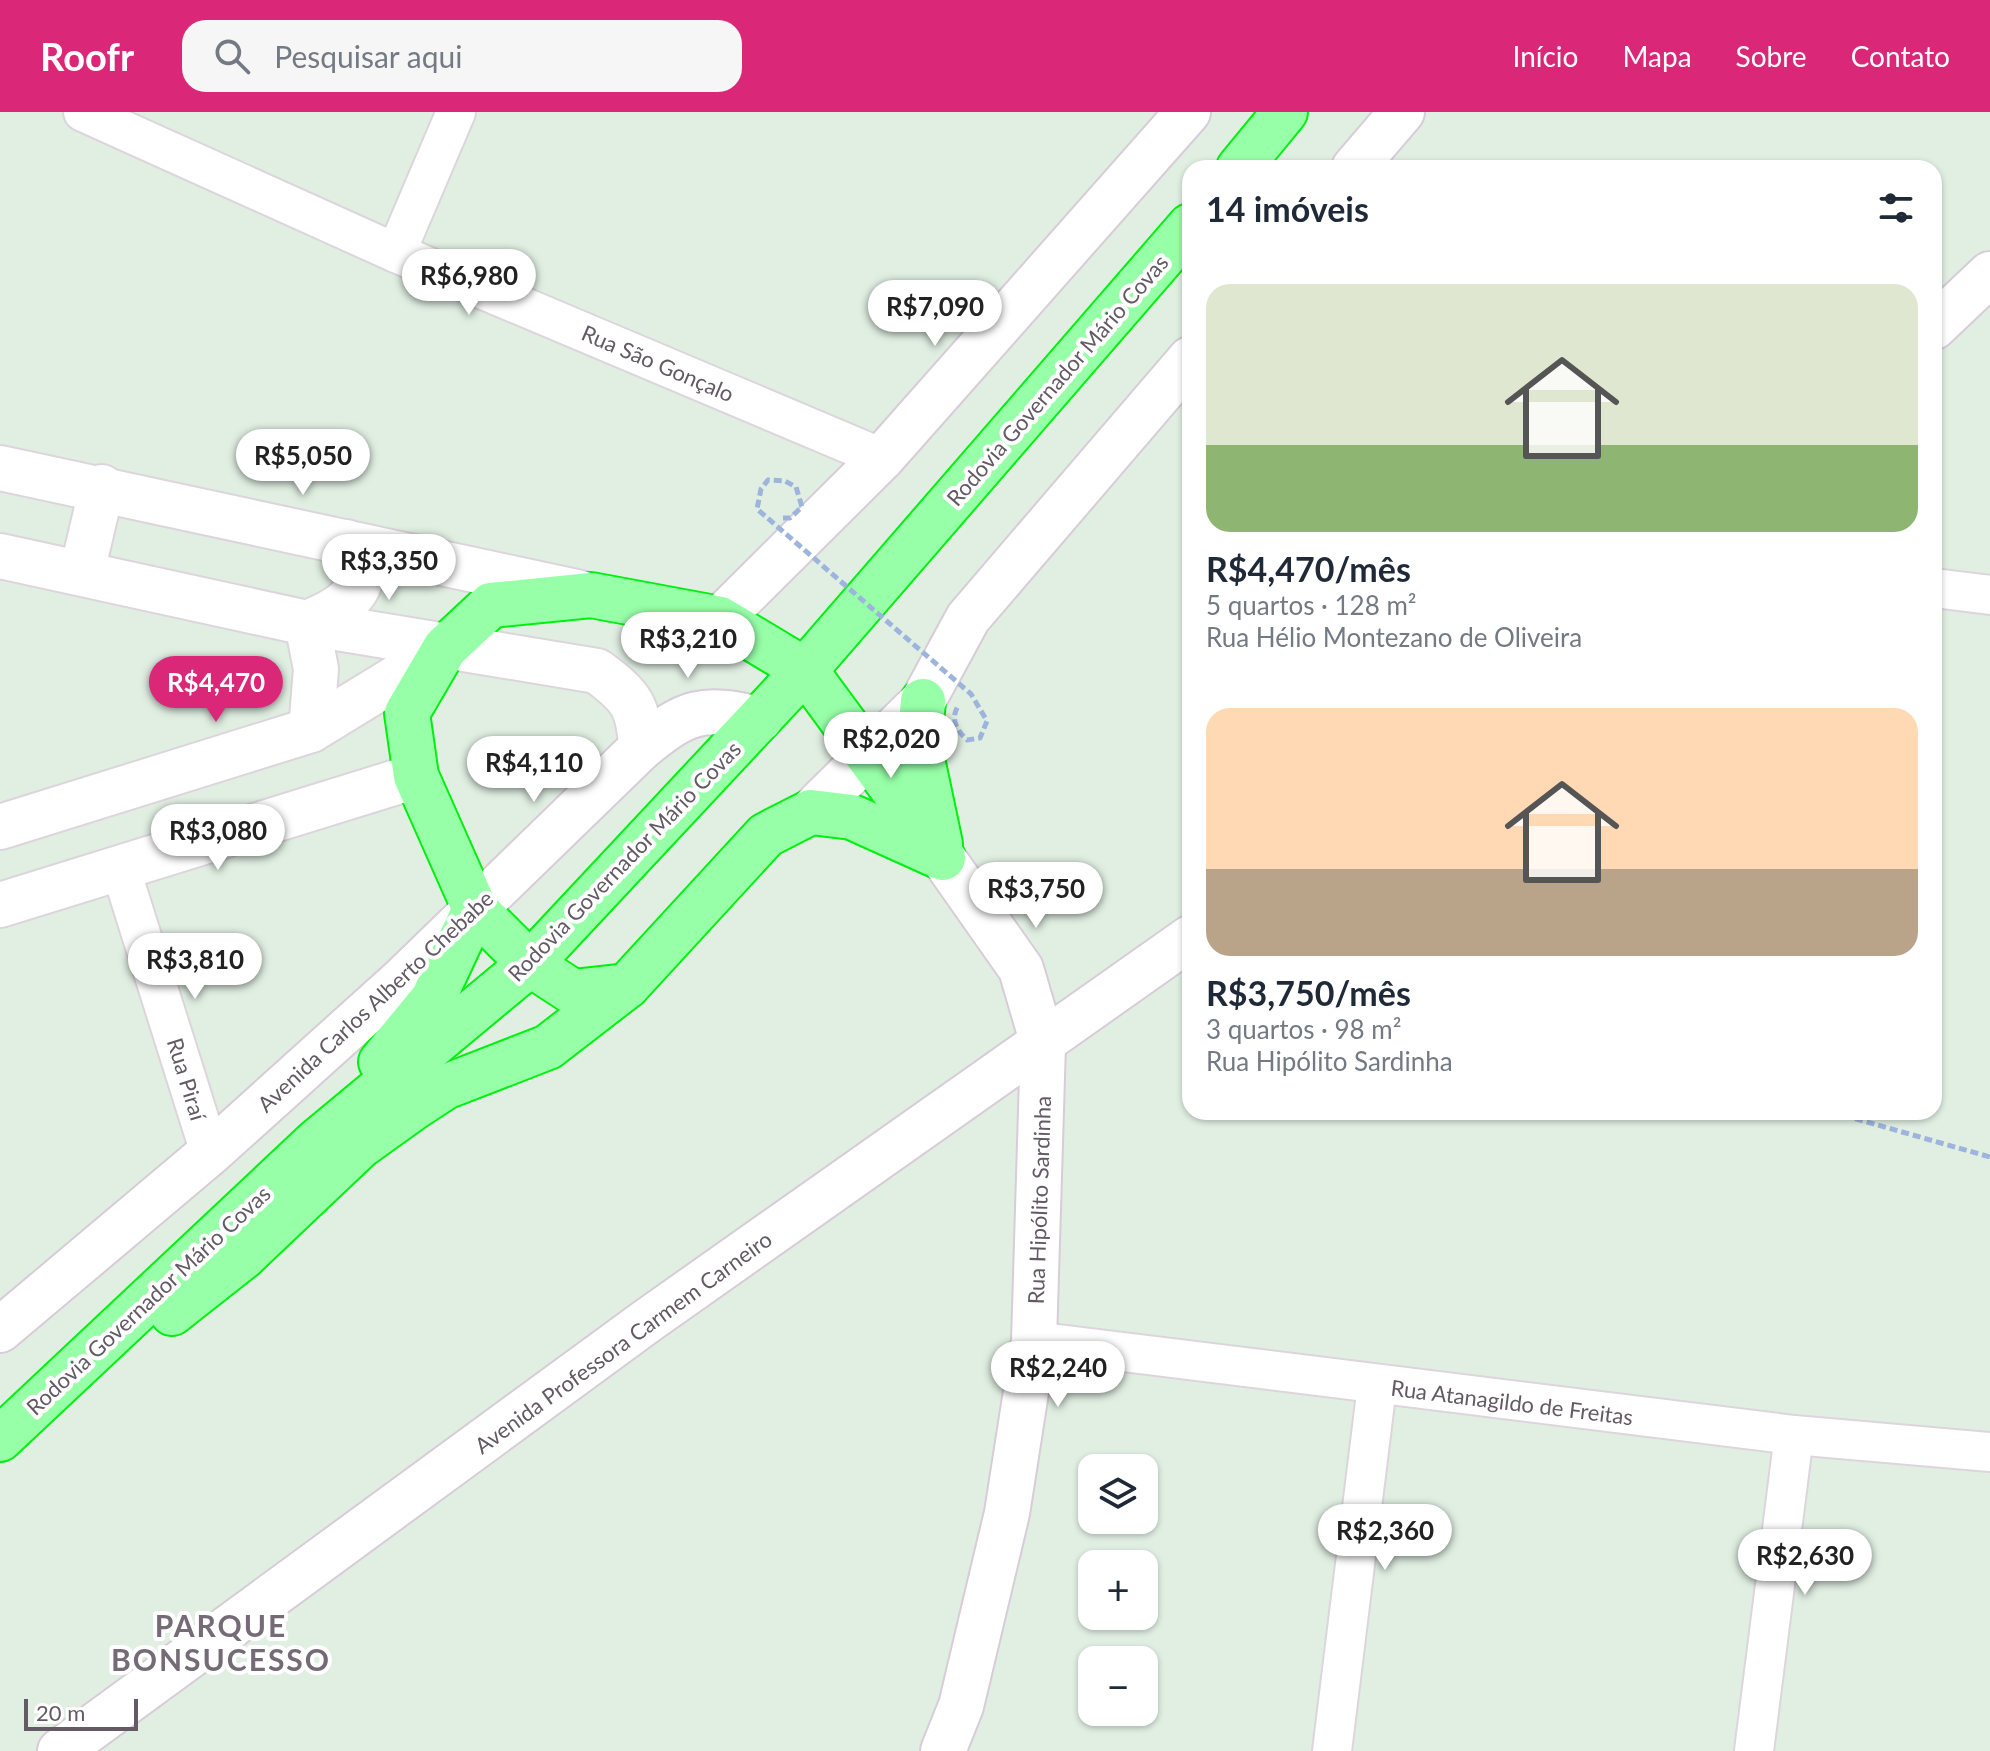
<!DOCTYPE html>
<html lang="pt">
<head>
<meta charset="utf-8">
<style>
	:root { --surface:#fff; --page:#f6f6f7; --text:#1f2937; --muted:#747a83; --accent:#db2777 }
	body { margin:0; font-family:Lato,sans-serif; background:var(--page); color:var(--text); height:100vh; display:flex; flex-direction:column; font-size:30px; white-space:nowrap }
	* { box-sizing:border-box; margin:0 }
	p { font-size:26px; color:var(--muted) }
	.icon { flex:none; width:44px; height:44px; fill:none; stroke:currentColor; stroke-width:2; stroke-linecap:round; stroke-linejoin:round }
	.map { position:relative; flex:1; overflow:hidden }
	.sheet { position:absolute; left:1182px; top:48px; width:760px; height:960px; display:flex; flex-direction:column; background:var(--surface); border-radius:24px; box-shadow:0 2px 6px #0004 }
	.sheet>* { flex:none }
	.fabs { position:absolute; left:1078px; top:1342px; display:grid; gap:16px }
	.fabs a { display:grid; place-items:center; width:80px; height:80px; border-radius:16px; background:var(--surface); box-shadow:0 2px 6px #0004; font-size:40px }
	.scale { position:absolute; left:24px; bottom:20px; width:114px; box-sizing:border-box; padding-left:8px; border:4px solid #635a64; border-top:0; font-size:22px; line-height:28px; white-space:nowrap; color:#635a64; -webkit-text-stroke:6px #fff; paint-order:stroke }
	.price { position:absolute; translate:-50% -68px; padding:0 18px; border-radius:28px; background:#fff; color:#222; font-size:26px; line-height:52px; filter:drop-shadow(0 2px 4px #0008) }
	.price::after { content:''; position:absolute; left:50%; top:48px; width:24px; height:18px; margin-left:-12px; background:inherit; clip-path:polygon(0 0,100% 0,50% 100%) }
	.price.current { background:var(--accent); color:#fff }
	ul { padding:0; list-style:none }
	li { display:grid; align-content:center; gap:16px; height:424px; padding:0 24px }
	li span { display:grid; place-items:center; height:248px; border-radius:24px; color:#555 }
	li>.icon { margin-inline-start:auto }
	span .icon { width:144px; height:144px; fill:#fffc; stroke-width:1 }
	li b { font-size:34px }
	h2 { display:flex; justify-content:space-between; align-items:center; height:96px; padding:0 24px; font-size:34px }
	header { display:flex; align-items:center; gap:48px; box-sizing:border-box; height:112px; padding:0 40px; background:var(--accent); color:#fff }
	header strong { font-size:38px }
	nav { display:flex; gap:44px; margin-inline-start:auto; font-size:28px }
	.search { width:560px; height:72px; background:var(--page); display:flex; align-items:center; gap:20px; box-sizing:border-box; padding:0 28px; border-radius:24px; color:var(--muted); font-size:30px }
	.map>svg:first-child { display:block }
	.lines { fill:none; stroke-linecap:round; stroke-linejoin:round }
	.minor-casing { stroke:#ddd5dc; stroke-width:42 }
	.tertiary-casing { stroke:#ddd5dc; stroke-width:48 }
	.secondary-casing { stroke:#d7ccd7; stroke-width:48 }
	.trunk-casing { stroke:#00f00f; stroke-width:48 }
	.path { stroke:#9db4dc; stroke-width:5; stroke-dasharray:8 4; stroke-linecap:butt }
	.minor { stroke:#fff; stroke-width:38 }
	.tertiary { stroke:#fff; stroke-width:44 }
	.secondary { stroke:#fff; stroke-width:44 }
	.trunk { stroke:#97ffa8; stroke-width:44 }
	.path-bridge { stroke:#9db4dc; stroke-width:5; stroke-dasharray:8 4; stroke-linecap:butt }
	.labels { text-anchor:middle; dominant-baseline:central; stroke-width:8; stroke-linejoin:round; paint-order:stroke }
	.street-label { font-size:22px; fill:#635a64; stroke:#fff }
	.district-label { font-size:30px; font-weight:bold; letter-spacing:2px; fill:#756b76; stroke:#fff }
</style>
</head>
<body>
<header>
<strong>Roofr</strong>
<div class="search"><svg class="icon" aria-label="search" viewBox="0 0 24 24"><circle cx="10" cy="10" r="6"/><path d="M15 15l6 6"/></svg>Pesquisar aqui</div>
<nav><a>Início</a><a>Mapa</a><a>Sobre</a><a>Contato</a></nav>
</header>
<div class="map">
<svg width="1990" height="1639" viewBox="0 0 1990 1639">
	<rect width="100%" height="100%" fill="#e1efe3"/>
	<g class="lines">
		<defs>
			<g id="minor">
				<polyline points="83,0 396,141 882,346"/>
				<polyline points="396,141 456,0"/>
				<polyline points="1934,476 1990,483"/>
				<polyline points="120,755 210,1041"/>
				<polyline points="1034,1229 1794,1323 1990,1340"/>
				<polyline points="1332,1639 1377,1274"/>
				<polyline points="1754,1639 1794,1323"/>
			</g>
			<g id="tertiary">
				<polyline points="0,356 581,481"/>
				<path d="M0,444L307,511L597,559C631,584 639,594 641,636"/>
				<polyline points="82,460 102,375"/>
				<path d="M311,618L316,557L307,511C345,496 383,471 346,430"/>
				<polyline points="0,715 311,618 445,536"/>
				<polyline points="0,793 416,664"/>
			</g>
			<g id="secondary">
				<polyline points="1354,56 1402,0"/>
				<polyline points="1934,215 1990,162"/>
				<polyline points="720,507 882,346 1188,0"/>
				<polyline points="811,700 923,589 968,506 1190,247"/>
				<path d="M0,1218L210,1041L403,867L641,636C687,598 701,594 760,607"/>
				<polyline points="60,1639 647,1209 1190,826"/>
				<polyline points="943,1639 961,1594 1007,1401 1034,1229 1043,932 1021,857 943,746"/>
			</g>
			<g id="trunk">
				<polyline points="1239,56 1285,0"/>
				<polyline points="923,589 919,633 940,732"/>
				<polyline points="627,874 573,880 530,852 475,797 416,664 407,601 445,536 491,493 591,483 720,507 805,558 942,744"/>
				<polyline points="381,950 433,887 475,797"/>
				<polyline points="172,1201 243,1145 360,1034 413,996 445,975 548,935 627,874 766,723 811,700 852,705 943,746"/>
				<polyline points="0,1327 316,1030 530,852 805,558 1190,114"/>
			</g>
		</defs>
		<use href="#minor" class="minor-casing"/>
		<use href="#tertiary" class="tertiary-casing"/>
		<use href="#secondary" class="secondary-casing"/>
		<use href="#trunk" class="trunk-casing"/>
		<polyline class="path" points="1832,1000 1990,1045"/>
		<use href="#minor" class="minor"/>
		<use href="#tertiary" class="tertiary"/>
		<use href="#secondary" class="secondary"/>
		<use href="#trunk" class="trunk"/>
		<path class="path-bridge" d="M783,406H790L802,395L796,375L785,369L768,368L761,377L757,397L971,582L987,609L980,626L967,628C957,618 950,608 958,594"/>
	</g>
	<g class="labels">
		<g class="street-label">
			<text transform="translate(658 251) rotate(23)">Rua São Gonçalo</text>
			<text transform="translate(1057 268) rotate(-49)">Rodovia Governador Mário Covas</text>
			<text transform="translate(624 749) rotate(-46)">Rodovia Governador Mário Covas</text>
			<text transform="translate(375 889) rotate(-43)">Avenida Carlos Alberto Chebabe</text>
			<text transform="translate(187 967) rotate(73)">Rua Piraí</text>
			<text transform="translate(1039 1088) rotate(-88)">Rua Hipólito Sardinha</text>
			<text transform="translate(148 1188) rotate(-43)">Rodovia Governador Mário Covas</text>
			<text transform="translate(623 1230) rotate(-36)">Avenida Professora Carmem Carneiro</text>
			<text transform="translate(1512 1290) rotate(7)">Rua Atanagildo de Freitas</text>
		</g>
		<g class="district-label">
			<text x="221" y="1513">PARQUE<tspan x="221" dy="34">BONSUCESSO</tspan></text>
		</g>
	</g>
</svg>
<div class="fabs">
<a><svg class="icon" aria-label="layers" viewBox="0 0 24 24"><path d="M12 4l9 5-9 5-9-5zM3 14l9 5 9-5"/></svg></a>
<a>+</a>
<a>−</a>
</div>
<div class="scale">20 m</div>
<b class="price" style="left:469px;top:205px">R$6,980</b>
<b class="price" style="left:935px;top:236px">R$7,090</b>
<b class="price" style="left:303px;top:385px">R$5,050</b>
<b class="price" style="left:389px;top:490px">R$3,350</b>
<b class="price" style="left:688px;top:568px">R$3,210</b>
<b class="price current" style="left:216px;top:612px">R$4,470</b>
<b class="price" style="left:891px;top:668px">R$2,020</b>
<b class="price" style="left:534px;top:692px">R$4,110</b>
<b class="price" style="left:218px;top:760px">R$3,080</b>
<b class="price" style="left:1036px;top:818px">R$3,750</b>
<b class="price" style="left:195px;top:889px">R$3,810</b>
<b class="price" style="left:1058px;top:1297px">R$2,240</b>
<b class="price" style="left:1385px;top:1460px">R$2,360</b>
<b class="price" style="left:1805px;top:1485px">R$2,630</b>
<section class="sheet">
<h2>14 imóveis<svg class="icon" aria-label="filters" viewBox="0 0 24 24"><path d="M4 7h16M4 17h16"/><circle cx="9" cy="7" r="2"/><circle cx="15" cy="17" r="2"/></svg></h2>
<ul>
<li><span style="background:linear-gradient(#dfe7d0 65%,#8fb573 0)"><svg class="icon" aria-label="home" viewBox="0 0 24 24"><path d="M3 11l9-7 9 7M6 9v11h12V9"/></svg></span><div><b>R$4,470/mês</b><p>5 quartos · 128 m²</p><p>Rua Hélio Montezano de Oliveira</p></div></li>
<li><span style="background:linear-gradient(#ffd9b3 65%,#b9a48a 0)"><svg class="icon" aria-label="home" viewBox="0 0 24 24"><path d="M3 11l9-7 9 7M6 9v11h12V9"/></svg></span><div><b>R$3,750/mês</b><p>3 quartos · 98 m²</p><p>Rua Hipólito Sardinha</p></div></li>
</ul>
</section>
</div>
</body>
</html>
